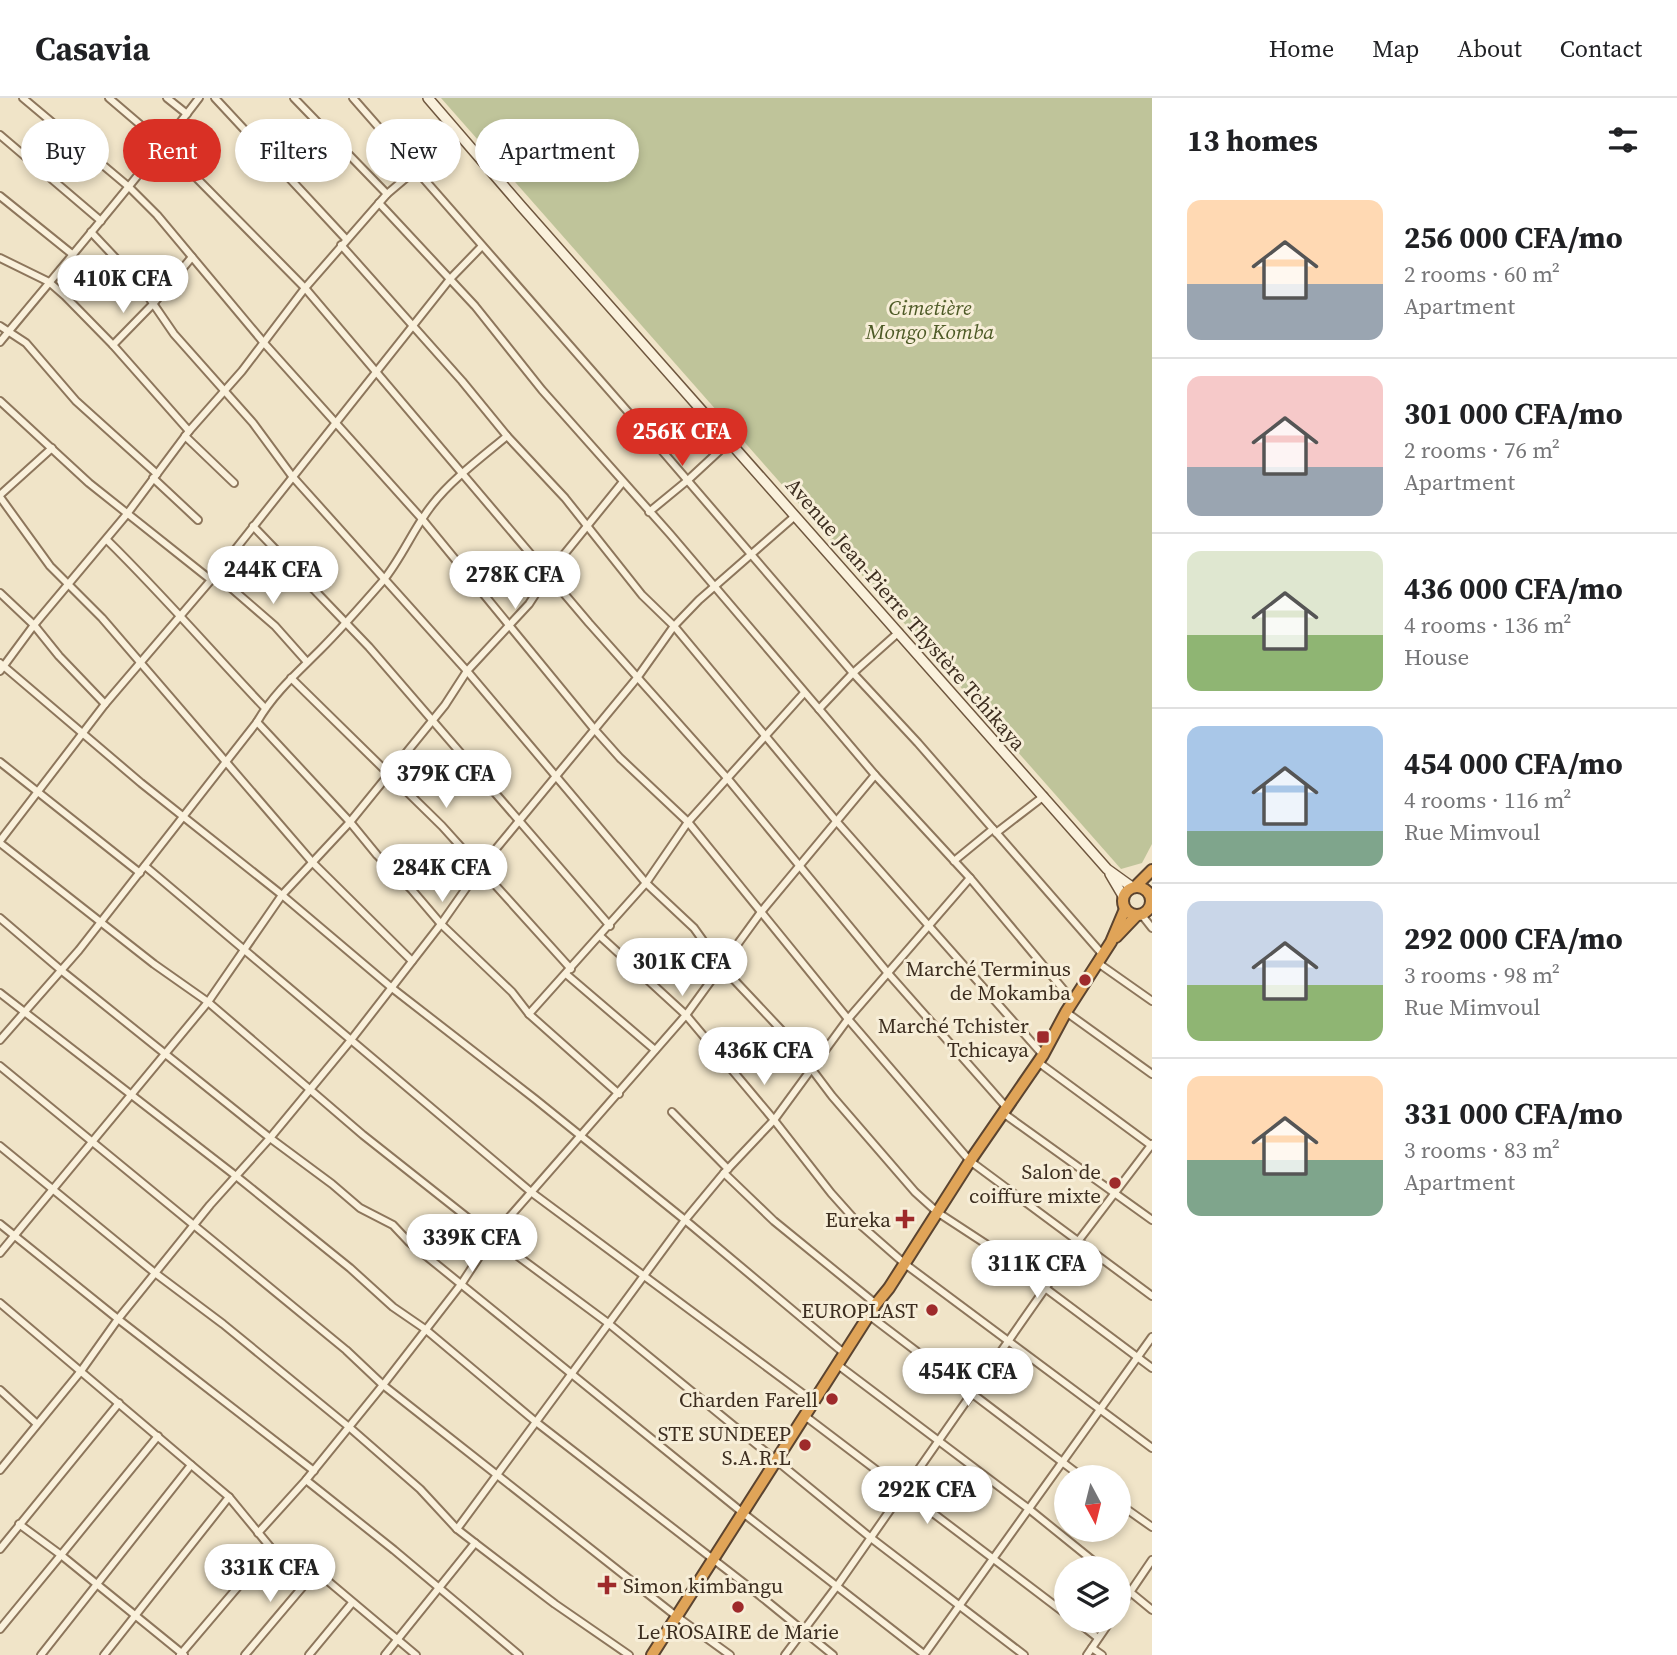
<!DOCTYPE html>
<html lang="en">
<head>
<meta charset="utf-8">
<style>
	:root { --surface:#fff; --page:#f2f2f2; --text:#202124; --muted:#757577; --line:#e0e0e0; --accent:#d93025 }
	body { margin:0; font-family:"Source Serif 4",serif; background:var(--page); color:var(--text); height:100vh; display:flex; flex-direction:column; font-size:26px; white-space:nowrap }
	* { box-sizing:border-box; margin:0 }
	p { font-size:23px; color:var(--muted) }
	.icon { flex:none; width:38px; height:38px; fill:none; stroke:currentColor; stroke-width:2; stroke-linecap:round; stroke-linejoin:round }
	.map { position:relative; flex:1; overflow:hidden }
	.sheet { display:flex; flex-direction:column; background:var(--surface); width:525px }
	.sheet>* { flex:none }
	.banner { position:absolute; left:21px; top:21px; width:665px; height:63px; display:flex; gap:14px }
	.needle { width:46px; rotate:173deg }
	.fabs { position:absolute; left:1054px; top:1367px; display:grid; gap:14px }
	.fabs a { display:grid; place-items:center; width:77px; height:77px; border-radius:50%; background:var(--surface); box-shadow:0 4px 10px #0003; font-size:35px }
	.price { position:absolute; translate:-50% -60px; padding:0 16px; border-radius:24px; background:#fff; color:#222; font-size:23px; line-height:46px; filter:drop-shadow(0 2px 4px #0008) }
	.price::after { content:''; position:absolute; left:50%; top:42px; width:21px; height:16px; margin-left:-10px; background:inherit; clip-path:polygon(0 0,100% 0,50% 100%) }
	.price.selected { background:var(--accent); color:#fff }
	ul { padding:0; list-style:none }
	li { display:flex; align-items:center; gap:21px; height:175px; padding:0 35px }
	li+li { border-top:2px solid var(--line) }
	li span { display:grid; place-items:center; flex:none; width:196px; height:140px; border-radius:14px; color:#555 }
	li>.icon { margin-inline-start:auto }
	span .icon { width:84px; height:84px; fill:#fffc; stroke-width:1 }
	li b { font-size:30px }
	h2 { display:flex; justify-content:space-between; align-items:center; height:84px; padding:0 35px; font-size:30px }
	.tag { padding:0 24px; border-radius:32px; background:var(--surface); box-shadow:0 4px 10px #0003; font-size:24px; line-height:63px }
	.tag.selected { background:var(--accent); color:#fff }
	header { display:flex; align-items:center; gap:42px; box-sizing:border-box; height:98px; padding:0 35px; background:var(--surface); border-bottom:2px solid var(--line) }
	header strong { font-size:33px }
	nav { display:flex; gap:38px; margin-inline-start:auto; font-size:24px }
	main { display:flex; flex:1; min-height:0 }
	.map>svg:first-child { display:block }
	.cemetery { fill:#bfc49a }
	.lines { fill:none; stroke-linecap:round; stroke-linejoin:round }
	.street-casing { stroke:#8d765c; stroke-width:10 }
	.secondary-casing { stroke:#6f573f; stroke-width:12 }
	.highway-casing { stroke:#5b4430; stroke-width:14 }
	.street { stroke:#faf1dc; stroke-width:6 }
	.secondary { stroke:#faf1dc; stroke-width:9 }
	.highway { stroke:#e0a458; stroke-width:10 }
	.poi-dot { fill:#9e2a2b; stroke:#f7eed8; stroke-width:2.5 }
	.labels { text-anchor:middle; dominant-baseline:central; stroke-width:6; stroke-linejoin:round; paint-order:stroke }
	.park-label { font-size:21px; font-style:italic; fill:#4d5a26; stroke:#f7eed8 }
	.street-label { font-size:21px; fill:#3d2e20; stroke:#f7eed8 }
	.poi-label { font-size:21px; fill:#3d2e20; stroke:#f7eed8; text-anchor:end }
</style>
</head>
<body>
<header>
<strong>Casavia</strong>
<nav><a>Home</a><a>Map</a><a>About</a><a>Contact</a></nav>
</header>
<main>
<div class="map">
<svg width="1152" height="1557" viewBox="0 0 1152 1557">
	<rect width="100%" height="100%" fill="#f0e4c8"/>
	<polygon class="cemetery" points="441,0 1152,0 1152,746 1142,765 1121,771"/>
	<g class="lines">
		<defs>
			<g id="street">
				<polyline points="23,0 129,89 157,117 264,245 422,421 595,632 620,660 688,724 848,921 970,1063 1152,1198"/>
				<polyline points="109,0 164,47 305,190 589,525 728,681 887,874 1007,1010"/>
				<polyline points="167,0 187,16"/>
				<polyline points="215,0 346,141"/>
				<polyline points="294,0 387,96"/>
				<polyline points="353,0 664,355 853,575 918,645 1103,857"/>
				<polyline points="0,37 101,123"/>
				<polyline points="0,98 72,156"/>
				<polyline points="379,105 475,208 542,292 670,436 819,611"/>
				<polyline points="91,134 139,185 174,236 253,325 292,378 467,573 646,785 694,830 722,869 786,937 832,998 915,1094 937,1114 989,1148 1152,1270"/>
				<polyline points="341,147 462,283 507,338 565,400 642,497 674,528 837,724 1043,957"/>
				<polyline points="0,160 49,184 65,198 113,247 189,333"/>
				<polyline points="0,228 26,245 76,303 157,376"/>
				<path d="M0,244C67,163 135,84 199,0"/>
				<polyline points="113,247 153,206 192,159"/>
				<polyline points="0,303 89,385 211,482"/>
				<polyline points="185,338 234,385"/>
				<polyline points="153,380 198,422"/>
				<polyline points="0,397 52,350"/>
				<polyline points="0,399 50,468 102,520 313,765 412,863"/>
				<polyline points="649,414 688,382 730,343"/>
				<polyline points="253,428 369,549 610,828"/>
				<path d="M107,442C162,496 212,554 265,610"/>
				<polyline points="215,476 275,528 307,564"/>
				<polyline points="0,495 34,527 59,558 105,606"/>
				<polyline points="0,565 141,685 282,797 392,890 535,1001 685,1122 845,1256"/>
				<polyline points="0,573 34,527 127,416 189,333 242,273 305,190 387,96 459,35"/>
				<polyline points="291,580 442,728 571,871"/>
				<polyline points="257,624 350,724 377,757 412,792 441,826 512,894 529,916 619,996"/>
				<polyline points="0,664 140,775"/>
				<polyline points="875,677 970,780 1073,903"/>
				<polyline points="996,735 1044,698"/>
				<polyline points="0,743 105,606 211,482 450,181 482,148"/>
				<polyline points="0,745 154,866 208,904 363,1037 492,1139 608,1225 871,1440 1024,1557"/>
				<polyline points="954,763 993,731"/>
				<polyline points="145,768 531,1094 814,1304"/>
				<polyline points="1141,816 1152,830"/>
				<polyline points="0,820 62,873 270,1040 332,1086 360,1110 393,1127 409,1144 743,1415 925,1557"/>
				<polyline points="600,838 686,917 774,1022 831,1095 856,1123 905,1166 1152,1350"/>
				<polyline points="1098,865 1152,903"/>
				<polyline points="566,876 655,952"/>
				<polyline points="0,895 236,1078 350,1170 393,1209 425,1231 536,1324 758,1496 833,1557"/>
				<polyline points="1066,914 1152,976"/>
				<polyline points="529,916 646,785 688,724 804,595"/>
				<path d="M0,942L79,852L257,624C274,595 297,575 320,552C342,530 362,507 382,484C402,460 413,431 432,407C451,382 482,359 507,338"/>
				<polyline points="1038,964 1152,1048"/>
				<polyline points="0,968 346,1252 383,1287 676,1518 730,1557"/>
				<polyline points="672,1014 728,1071"/>
				<polyline points="1003,1015 1152,1122"/>
				<polyline points="0,1048 155,1175 223,1226 349,1329 420,1391 457,1431 475,1445 555,1506 629,1557"/>
				<polyline points="724,1075 774,1123 876,1206"/>
				<polyline points="0,1126 118,1221 314,1373"/>
				<polyline points="0,1155 208,904 282,797 350,724 445,607 467,573 529,506 549,475 622,385"/>
				<polyline points="0,1205 229,1399 271,1450 316,1473 416,1557"/>
				<polyline points="870,1218 1082,1379"/>
				<polyline points="838,1267 1029,1411 1102,1470"/>
				<polyline points="0,1292 37,1326"/>
				<polyline points="805,1318 1066,1516"/>
				<polyline points="0,1372 81,1273 118,1221 210,1107 270,1040 351,942 441,826 481,769 637,580 674,528 699,502 795,418"/>
				<polyline points="306,1382 394,1452 519,1557"/>
				<polyline points="1118,1405 1152,1429"/>
				<polyline points="19,1426 61,1457 158,1338"/>
				<polyline points="457,1431 685,1122 724,1075 774,1022 848,921 970,780"/>
				<polyline points="258,1435 306,1382 383,1287 462,1185 492,1139 686,917 761,814 875,677 819,611 853,575 899,534"/>
				<polyline points="0,1451 119,1305"/>
				<polyline points="1118,1484 1152,1512"/>
				<polyline points="1118,1512 1152,1462"/>
				<polyline points="1075,1522 1098,1540"/>
				<polyline points="0,1531 61,1457 184,1557"/>
				<polyline points="1092,1550 1102,1557"/>
				<polyline points="41,1557 191,1367"/>
				<polyline points="104,1557 229,1399"/>
				<polyline points="180,1557 271,1450"/>
				<polyline points="245,1557 316,1473"/>
				<polyline points="309,1557 352,1505"/>
				<polyline points="385,1557 475,1445"/>
				<polyline points="785,1557 837,1488 1079,1142 1152,1046"/>
				<polyline points="924,1557 1152,1239"/>
				<polyline points="1087,1557 1111,1522"/>
			</g>
			<g id="secondary">
				<polyline points="428,0 521,108 1107,771 1132,789"/>
				<polyline points="1110,776 1123,798"/>
			</g>
			<g id="highway">
				<polyline points="1136,788 1152,772"/>
				<circle cx="1137" cy="803" r="14"/>
				<polyline points="1116,839 1137,817"/>
				<polyline points="652,1557 876,1206 889,1190 970,1063 1043,957 1066,914 1111,844 1125,811"/>
			</g>
		</defs>
		<use href="#street" class="street-casing"/>
		<use href="#secondary" class="secondary-casing"/>
		<use href="#highway" class="highway-casing"/>
		<use href="#street" class="street"/>
		<use href="#secondary" class="secondary"/>
		<use href="#highway" class="highway"/>
	</g>
	<g class="poi-dot">
		<circle cx="1085" cy="882" r="7"/>
		<rect x="1036" y="932" width="14" height="14" rx="3.5"/>
		<circle cx="1115" cy="1085" r="7"/>
		<path d="M901.5 1110.5h7v7h7v7h-7v7h-7v-7h-7v-7h7z"/>
		<circle cx="932" cy="1212" r="7"/>
		<circle cx="832" cy="1301" r="7"/>
		<circle cx="805" cy="1347" r="7"/>
		<path d="M603.5 1476.5h7v7h7v7h-7v7h-7v-7h-7v-7h7z"/>
		<circle cx="738" cy="1509" r="7"/>
	</g>
	<g class="labels">
		<g class="park-label">
			<text x="930" y="209">Cimetière<tspan x="930" dy="24">Mongo Komba</tspan></text>
		</g>
		<g class="street-label">
			<text transform="translate(906 516) rotate(49)">Avenue Jean-Pierre Thystère Tchikaya</text>
		</g>
		<g class="poi-label">
			<text x="1071" y="870">Marché Terminus<tspan x="1071" dy="24">de Mokamba</tspan></text>
			<text x="1029" y="927">Marché Tchister<tspan x="1029" dy="24">Tchicaya</tspan></text>
			<text x="1101" y="1073">Salon de<tspan x="1101" dy="24">coiffure mixte</tspan></text>
			<text x="891" y="1121">Eureka</text>
			<text x="918" y="1212">EUROPLAST</text>
			<text x="818" y="1301">Charden Farell</text>
			<text x="791" y="1335">STE SUNDEEP<tspan x="791" dy="24">S.A.R.L</tspan></text>
			<text x="623" y="1487" text-anchor="start">Simon kimbangu</text>
			<text x="738" y="1533" text-anchor="middle">Le ROSAIRE de Marie</text>
		</g>
	</g>
</svg>
<div class="fabs">
<a><svg class="needle" viewBox="-14 -14 28 28"><path d="M0-13l5 13h-10z" fill="#e53935"/><path d="M0 13l5-13h-10z" fill="#757577"/></svg></a>
<a><svg class="icon" aria-label="layers" viewBox="0 0 24 24"><path d="M12 4l9 5-9 5-9-5zM3 14l9 5 9-5"/></svg></a>
</div>
<b class="price" style="left:123px;top:217px">410K CFA</b>
<b class="price selected" style="left:682px;top:370px">256K CFA</b>
<b class="price" style="left:273px;top:508px">244K CFA</b>
<b class="price" style="left:515px;top:513px">278K CFA</b>
<b class="price" style="left:446px;top:712px">379K CFA</b>
<b class="price" style="left:442px;top:806px">284K CFA</b>
<b class="price" style="left:682px;top:900px">301K CFA</b>
<b class="price" style="left:764px;top:989px">436K CFA</b>
<b class="price" style="left:472px;top:1176px">339K CFA</b>
<b class="price" style="left:1037px;top:1202px">311K CFA</b>
<b class="price" style="left:968px;top:1310px">454K CFA</b>
<b class="price" style="left:927px;top:1428px">292K CFA</b>
<b class="price" style="left:270px;top:1506px">331K CFA</b>
<div class="banner">
<a class="tag">Buy</a>
<a class="tag selected">Rent</a>
<a class="tag">Filters</a>
<a class="tag">New</a>
<a class="tag">Apartment</a>
</div>
</div>
<section class="sheet">
<h2>13 homes<svg class="icon" aria-label="filters" viewBox="0 0 24 24"><path d="M4 7h16M4 17h16"/><circle cx="9" cy="7" r="2"/><circle cx="15" cy="17" r="2"/></svg></h2>
<ul>
<li><span style="background:linear-gradient(#ffd9b3 60%,#9aa5b1 0)"><svg class="icon" aria-label="home" viewBox="0 0 24 24"><path d="M3 11l9-7 9 7M6 9v11h12V9"/></svg></span><div><b>256 000 CFA/mo</b><p>2 rooms · 60 m²</p><p>Apartment</p></div></li>
<li><span style="background:linear-gradient(#f6c9c9 65%,#9aa5b1 0)"><svg class="icon" aria-label="home" viewBox="0 0 24 24"><path d="M3 11l9-7 9 7M6 9v11h12V9"/></svg></span><div><b>301 000 CFA/mo</b><p>2 rooms · 76 m²</p><p>Apartment</p></div></li>
<li><span style="background:linear-gradient(#dfe7d0 60%,#8fb573 0)"><svg class="icon" aria-label="home" viewBox="0 0 24 24"><path d="M3 11l9-7 9 7M6 9v11h12V9"/></svg></span><div><b>436 000 CFA/mo</b><p>4 rooms · 136 m²</p><p>House</p></div></li>
<li><span style="background:linear-gradient(#a9c7e8 75%,#7fa58c 0)"><svg class="icon" aria-label="home" viewBox="0 0 24 24"><path d="M3 11l9-7 9 7M6 9v11h12V9"/></svg></span><div><b>454 000 CFA/mo</b><p>4 rooms · 116 m²</p><p>Rue Mimvoul</p></div></li>
<li><span style="background:linear-gradient(#c9d6e8 60%,#8fb573 0)"><svg class="icon" aria-label="home" viewBox="0 0 24 24"><path d="M3 11l9-7 9 7M6 9v11h12V9"/></svg></span><div><b>292 000 CFA/mo</b><p>3 rooms · 98 m²</p><p>Rue Mimvoul</p></div></li>
<li><span style="background:linear-gradient(#ffd9b3 60%,#7fa58c 0)"><svg class="icon" aria-label="home" viewBox="0 0 24 24"><path d="M3 11l9-7 9 7M6 9v11h12V9"/></svg></span><div><b>331 000 CFA/mo</b><p>3 rooms · 83 m²</p><p>Apartment</p></div></li>
</ul>
</section>
</main>
</body>
</html>
